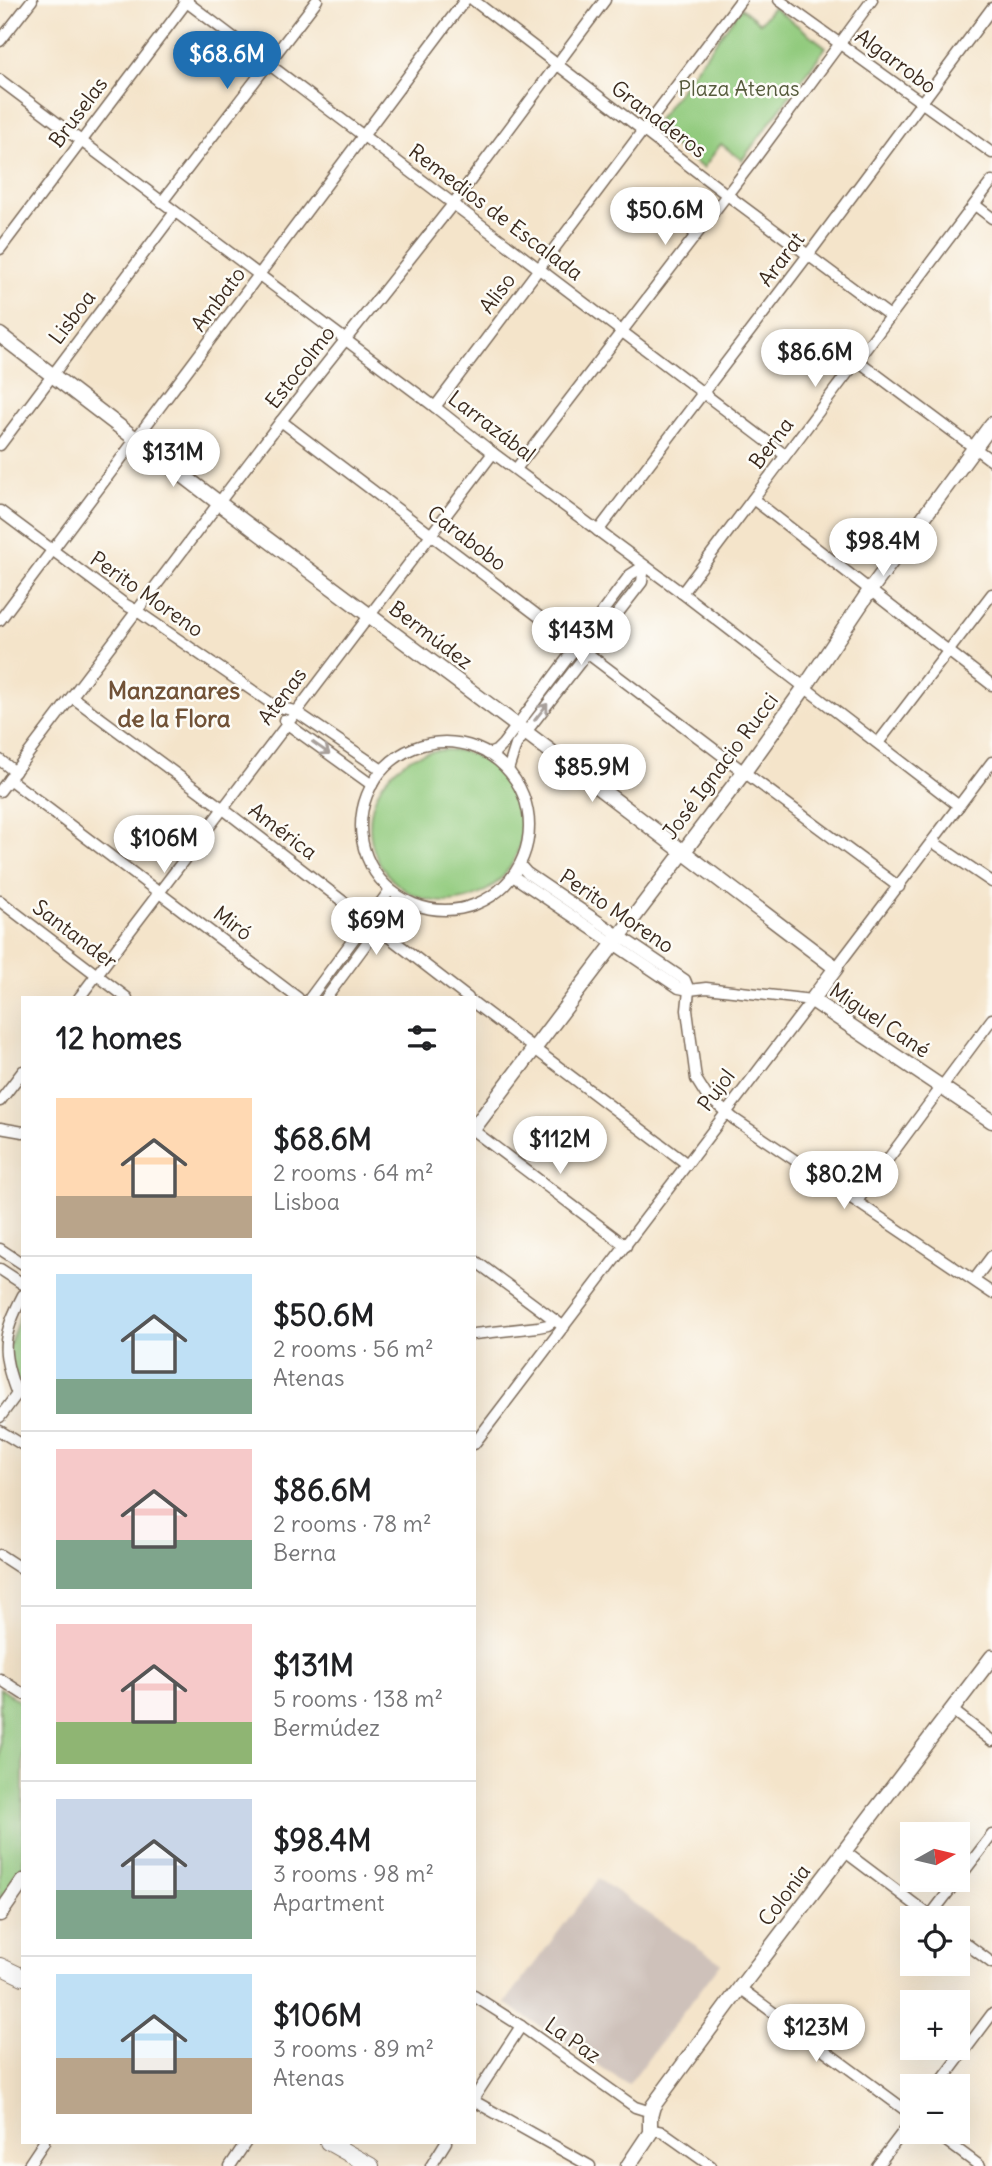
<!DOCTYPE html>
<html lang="en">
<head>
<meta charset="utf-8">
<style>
	:root { --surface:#fff; --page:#f2f2f2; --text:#202124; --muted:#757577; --line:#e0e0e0; --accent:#1f6fb2 }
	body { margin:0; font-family:Delius,sans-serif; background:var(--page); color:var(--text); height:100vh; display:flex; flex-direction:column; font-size:26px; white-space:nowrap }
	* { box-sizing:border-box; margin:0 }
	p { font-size:23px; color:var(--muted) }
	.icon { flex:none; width:38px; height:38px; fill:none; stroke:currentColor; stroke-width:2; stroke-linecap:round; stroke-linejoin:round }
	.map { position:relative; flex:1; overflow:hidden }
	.sheet { position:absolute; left:21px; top:996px; width:455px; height:1148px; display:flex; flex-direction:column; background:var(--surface); border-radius:0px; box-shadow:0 7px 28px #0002 }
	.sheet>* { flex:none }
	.needle { width:46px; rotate:82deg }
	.controls { position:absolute; left:900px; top:1822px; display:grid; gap:14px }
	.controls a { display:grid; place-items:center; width:70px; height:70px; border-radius:0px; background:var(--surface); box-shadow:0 7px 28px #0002; font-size:35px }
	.price { position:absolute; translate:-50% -60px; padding:0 16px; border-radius:24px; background:#fff; color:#222; font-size:23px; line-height:46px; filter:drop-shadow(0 2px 4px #0008) }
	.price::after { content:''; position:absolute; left:50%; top:42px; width:21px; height:16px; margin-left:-10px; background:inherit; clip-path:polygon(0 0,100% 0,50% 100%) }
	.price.current { background:var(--accent); color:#fff }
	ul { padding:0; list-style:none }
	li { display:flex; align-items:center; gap:21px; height:175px; padding:0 35px }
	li+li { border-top:2px solid var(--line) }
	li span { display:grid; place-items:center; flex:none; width:196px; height:140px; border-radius:0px; color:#555 }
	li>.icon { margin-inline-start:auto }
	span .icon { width:84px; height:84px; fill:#fffc; stroke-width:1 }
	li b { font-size:30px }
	h2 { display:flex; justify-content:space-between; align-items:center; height:84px; padding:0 35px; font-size:30px }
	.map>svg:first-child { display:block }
	.industrial { fill:#cec1ba }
	.green { fill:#92cb7e; stroke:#667a4e; stroke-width:2 }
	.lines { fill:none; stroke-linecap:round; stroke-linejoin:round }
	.minor-casing { stroke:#7c6b5a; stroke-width:13 }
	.tertiary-casing { stroke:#7c6b5a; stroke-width:17 }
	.secondary-casing { stroke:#7c6b5a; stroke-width:18 }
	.minor { stroke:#fff; stroke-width:10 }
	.tertiary { stroke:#fff; stroke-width:14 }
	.secondary { stroke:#fff; stroke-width:16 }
	.oneway { stroke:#a79f9a }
	.labels { text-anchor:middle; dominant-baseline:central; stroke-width:5; stroke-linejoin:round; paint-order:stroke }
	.street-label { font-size:21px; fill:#3b2a1e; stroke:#fdfcf7 }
	.park-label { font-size:21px; fill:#555a3b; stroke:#fdfcf7 }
	.quarter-label { font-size:24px; font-weight:bold; fill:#715237; stroke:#fdfcf7 }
</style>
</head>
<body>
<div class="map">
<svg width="992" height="2166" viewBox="0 0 992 2166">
	<rect width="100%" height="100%" fill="#fdfcf7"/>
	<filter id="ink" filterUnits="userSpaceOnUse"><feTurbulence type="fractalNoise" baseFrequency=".0143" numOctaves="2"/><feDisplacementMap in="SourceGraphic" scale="14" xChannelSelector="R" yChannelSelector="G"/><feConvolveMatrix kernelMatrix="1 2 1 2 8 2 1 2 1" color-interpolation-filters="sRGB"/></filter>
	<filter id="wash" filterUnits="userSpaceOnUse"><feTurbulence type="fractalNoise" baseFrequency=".00686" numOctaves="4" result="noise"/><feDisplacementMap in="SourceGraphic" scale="28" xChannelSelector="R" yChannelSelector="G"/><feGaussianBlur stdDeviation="1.57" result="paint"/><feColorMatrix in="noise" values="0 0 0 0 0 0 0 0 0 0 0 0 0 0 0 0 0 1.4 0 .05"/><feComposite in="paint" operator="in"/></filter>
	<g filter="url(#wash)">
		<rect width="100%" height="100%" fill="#f4e4ca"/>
		<polygon class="industrial" points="598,1879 721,1963 628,2085 505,2003"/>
		<g class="green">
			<polygon points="773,7 826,47 742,160 721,144 703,168 651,129 741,8 760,23"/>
			<circle cx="446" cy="826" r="76"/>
			<polygon points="23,1307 23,1390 17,1386 8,1349"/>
			<polygon points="0,1688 23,1704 23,1869 0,1901"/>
		</g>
	</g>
	<g filter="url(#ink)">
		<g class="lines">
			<defs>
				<g id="minor">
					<polyline points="184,0 785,455"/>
					<polyline points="473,0 726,194 890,316"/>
					<polyline points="779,0 992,153"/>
					<polyline points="0,41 32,0"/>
					<polyline points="0,80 435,407 493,453 682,593 959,806"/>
					<polyline points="162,202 317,0"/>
					<polyline points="975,205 992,218"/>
					<polyline points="0,249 188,0"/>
					<polyline points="857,360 992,461"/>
					<polyline points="435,407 741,0"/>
					<polyline points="281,421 744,772 899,887"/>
					<polyline points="0,445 175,212"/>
					<polyline points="516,469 753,161 872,0"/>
					<polyline points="753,499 992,685"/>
					<polyline points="0,511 126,605 137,611 275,706 295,711 382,770"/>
					<polyline points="598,531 808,255 992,8"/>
					<polyline points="682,593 992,181"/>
					<polyline points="0,620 465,0"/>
					<polyline points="72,697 222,808 468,998"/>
					<polyline points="284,720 286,723 372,785"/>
					<circle cx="445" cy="826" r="84"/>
					<polyline points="878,743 992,594"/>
					<polyline points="488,754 496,751 503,744 630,575 644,566"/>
					<polyline points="0,760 15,772"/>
					<polyline points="508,770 516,745 642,582 644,566"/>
					<polyline points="9,779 298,998"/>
					<polyline points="0,791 281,421 453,204 605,0"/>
					<polyline points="933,842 992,882"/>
					<polyline points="520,865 527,873 685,980 689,990 687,1010 696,1079 706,1095 734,1119 992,1293"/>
					<polyline points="0,901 127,998"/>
					<polyline points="836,968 992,762"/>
					<polyline points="79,998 493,453"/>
					<polyline points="310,998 390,890"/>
					<polyline points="326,998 400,898"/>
					<polyline points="474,1003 687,1164"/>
					<polyline points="0,1101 23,1071"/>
					<polyline points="0,1128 23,1132"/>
					<polyline points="474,1131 626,1246"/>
					<polyline points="857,1201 992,1019"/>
					<polyline points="0,1249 23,1264"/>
					<polyline points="474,1260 564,1327"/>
					<polyline points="0,1269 23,1284"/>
					<polyline points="974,1280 992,1256"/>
					<polyline points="474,1334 538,1327 548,1325 555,1320"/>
					<path d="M17,1394C0,1351 2,1336 23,1295"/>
					<polyline points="0,1417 17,1394"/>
					<polyline points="0,1431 23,1445"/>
					<polyline points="474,1444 812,1000 706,988 689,990 679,988 513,876"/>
					<polyline points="0,1555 23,1570"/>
					<polyline points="0,1679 23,1694"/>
					<polyline points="952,1710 992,1741"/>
					<polyline points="844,1851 933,1918"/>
					<polyline points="930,1916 992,1835"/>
					<polyline points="957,1937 992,1963"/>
					<polyline points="740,1988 912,2115"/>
					<polyline points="474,1996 521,2026 635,2107 651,2112"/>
					<polyline points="938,2086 992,2014"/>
					<polyline points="474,2098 521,2026"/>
					<polyline points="474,2101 590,2166"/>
					<polyline points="650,2129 663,2132 711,2166"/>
					<polyline points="934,2132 980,2166"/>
					<polyline points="28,2166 44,2142"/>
					<polyline points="230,2166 246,2142"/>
					<polyline points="431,2166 446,2142"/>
					<polyline points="877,2166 912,2120"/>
				</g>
				<g id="tertiary">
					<polyline points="0,335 219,503 516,725 836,968 812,1000 992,1121"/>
					<polyline points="474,1128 744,772 805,687 871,589 992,424"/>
					<polyline points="0,1914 23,1881"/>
					<polyline points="628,2166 650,2133 650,2117 653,2106 740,1988 992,1657"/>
				</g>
				<g id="secondary">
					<polyline points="0,1966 23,1977"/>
					<polyline points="328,2142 371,2166"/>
				</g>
			</defs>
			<use href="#minor" class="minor-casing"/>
			<use href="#tertiary" class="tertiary-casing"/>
			<use href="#secondary" class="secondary-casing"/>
			<use href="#minor" class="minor"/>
			<use href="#tertiary" class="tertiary"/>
			<use href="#secondary" class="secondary"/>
		</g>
		<defs><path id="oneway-shaft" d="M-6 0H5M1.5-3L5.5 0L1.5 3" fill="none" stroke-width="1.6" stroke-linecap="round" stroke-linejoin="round" transform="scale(1.75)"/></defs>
		<g class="oneway">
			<use href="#oneway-shaft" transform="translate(541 712) rotate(-52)"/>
			<use href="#oneway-shaft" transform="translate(321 748) rotate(35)"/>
		</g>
	</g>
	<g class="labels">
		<g class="street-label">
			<text transform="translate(896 61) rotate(36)">Algarrobo</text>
			<text transform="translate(78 112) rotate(-53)">Bruselas</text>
			<text transform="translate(659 119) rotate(37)">Granaderos</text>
			<text transform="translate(496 212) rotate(37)">Remedios de Escalada</text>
			<text transform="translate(781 259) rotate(-53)">Ararat</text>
			<text transform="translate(497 293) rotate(-53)">Aliso</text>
			<text transform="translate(218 299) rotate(-53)">Ambato</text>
			<text transform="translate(72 317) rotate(-53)">Lisboa</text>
			<text transform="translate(300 367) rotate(-52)">Estocolmo</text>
			<text transform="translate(492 426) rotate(37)">Larrazábal</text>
			<text transform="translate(771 443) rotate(-53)">Berna</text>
			<text transform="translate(467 538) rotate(37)">Carabobo</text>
			<text transform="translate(147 594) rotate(35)">Perito Moreno</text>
			<text transform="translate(431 635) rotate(37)">Bermúdez</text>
			<text transform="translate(282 696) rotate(-53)">Atenas</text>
			<text transform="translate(720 766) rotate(-53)">José Ignacio Rucci</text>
			<text transform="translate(283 831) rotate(37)">América</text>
			<text transform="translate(617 911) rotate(34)">Perito Moreno</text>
			<text transform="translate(233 923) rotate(37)">Miró</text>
			<text transform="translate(75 934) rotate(37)">Santander</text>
			<text transform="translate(880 1020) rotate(34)">Miguel Cané</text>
			<text transform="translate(716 1090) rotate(-53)">Pujol</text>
			<text transform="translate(784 1895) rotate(-53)">Colonia</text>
			<text transform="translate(573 2040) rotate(35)">La Paz</text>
		</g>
		<g class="park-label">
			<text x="739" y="88">Plaza Atenas</text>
		</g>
		<g class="quarter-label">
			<text x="174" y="690">Manzanares<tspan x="174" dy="28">de la Flora</tspan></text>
		</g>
	</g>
</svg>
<div class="controls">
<a><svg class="needle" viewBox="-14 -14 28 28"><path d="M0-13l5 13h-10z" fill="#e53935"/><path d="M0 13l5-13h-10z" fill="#757577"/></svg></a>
<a><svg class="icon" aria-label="locate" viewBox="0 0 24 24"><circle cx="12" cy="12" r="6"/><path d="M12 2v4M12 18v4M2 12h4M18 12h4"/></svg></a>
<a>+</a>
<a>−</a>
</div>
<b class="price current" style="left:227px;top:91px">$68.6M</b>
<b class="price" style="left:665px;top:247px">$50.6M</b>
<b class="price" style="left:815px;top:389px">$86.6M</b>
<b class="price" style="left:173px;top:489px">$131M</b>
<b class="price" style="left:883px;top:578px">$98.4M</b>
<b class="price" style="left:581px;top:667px">$143M</b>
<b class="price" style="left:592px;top:804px">$85.9M</b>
<b class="price" style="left:164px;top:875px">$106M</b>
<b class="price" style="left:376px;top:957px">$69M</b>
<b class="price" style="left:560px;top:1176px">$112M</b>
<b class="price" style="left:844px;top:1211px">$80.2M</b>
<b class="price" style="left:816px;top:2064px">$123M</b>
<section class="sheet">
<h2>12 homes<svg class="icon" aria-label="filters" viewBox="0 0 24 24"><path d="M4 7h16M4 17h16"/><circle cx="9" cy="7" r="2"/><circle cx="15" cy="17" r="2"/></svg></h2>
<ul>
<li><span style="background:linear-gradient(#ffd9b3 70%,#b9a48a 0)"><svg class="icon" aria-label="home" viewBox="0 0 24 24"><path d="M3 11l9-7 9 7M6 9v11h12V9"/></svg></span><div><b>$68.6M</b><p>2 rooms · 64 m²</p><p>Lisboa</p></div></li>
<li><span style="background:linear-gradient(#bfe0f5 75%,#7fa58c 0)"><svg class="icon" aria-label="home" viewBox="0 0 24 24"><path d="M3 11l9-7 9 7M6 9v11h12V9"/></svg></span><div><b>$50.6M</b><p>2 rooms · 56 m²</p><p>Atenas</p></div></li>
<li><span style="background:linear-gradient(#f6c9c9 65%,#7fa58c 0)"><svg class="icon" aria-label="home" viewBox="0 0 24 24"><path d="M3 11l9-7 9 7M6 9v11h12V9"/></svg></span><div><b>$86.6M</b><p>2 rooms · 78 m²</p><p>Berna</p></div></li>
<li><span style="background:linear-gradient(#f6c9c9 70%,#8fb573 0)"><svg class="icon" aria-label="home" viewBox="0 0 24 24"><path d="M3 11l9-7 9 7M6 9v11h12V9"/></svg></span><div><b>$131M</b><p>5 rooms · 138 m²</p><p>Bermúdez</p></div></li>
<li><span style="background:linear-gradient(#c9d6e8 65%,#7fa58c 0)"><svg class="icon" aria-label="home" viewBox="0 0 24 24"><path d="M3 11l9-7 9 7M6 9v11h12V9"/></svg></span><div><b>$98.4M</b><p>3 rooms · 98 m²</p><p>Apartment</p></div></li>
<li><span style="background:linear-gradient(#bfe0f5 60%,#b9a48a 0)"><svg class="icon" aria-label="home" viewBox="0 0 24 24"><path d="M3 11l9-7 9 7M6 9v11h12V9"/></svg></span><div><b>$106M</b><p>3 rooms · 89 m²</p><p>Atenas</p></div></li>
</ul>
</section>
</div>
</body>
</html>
